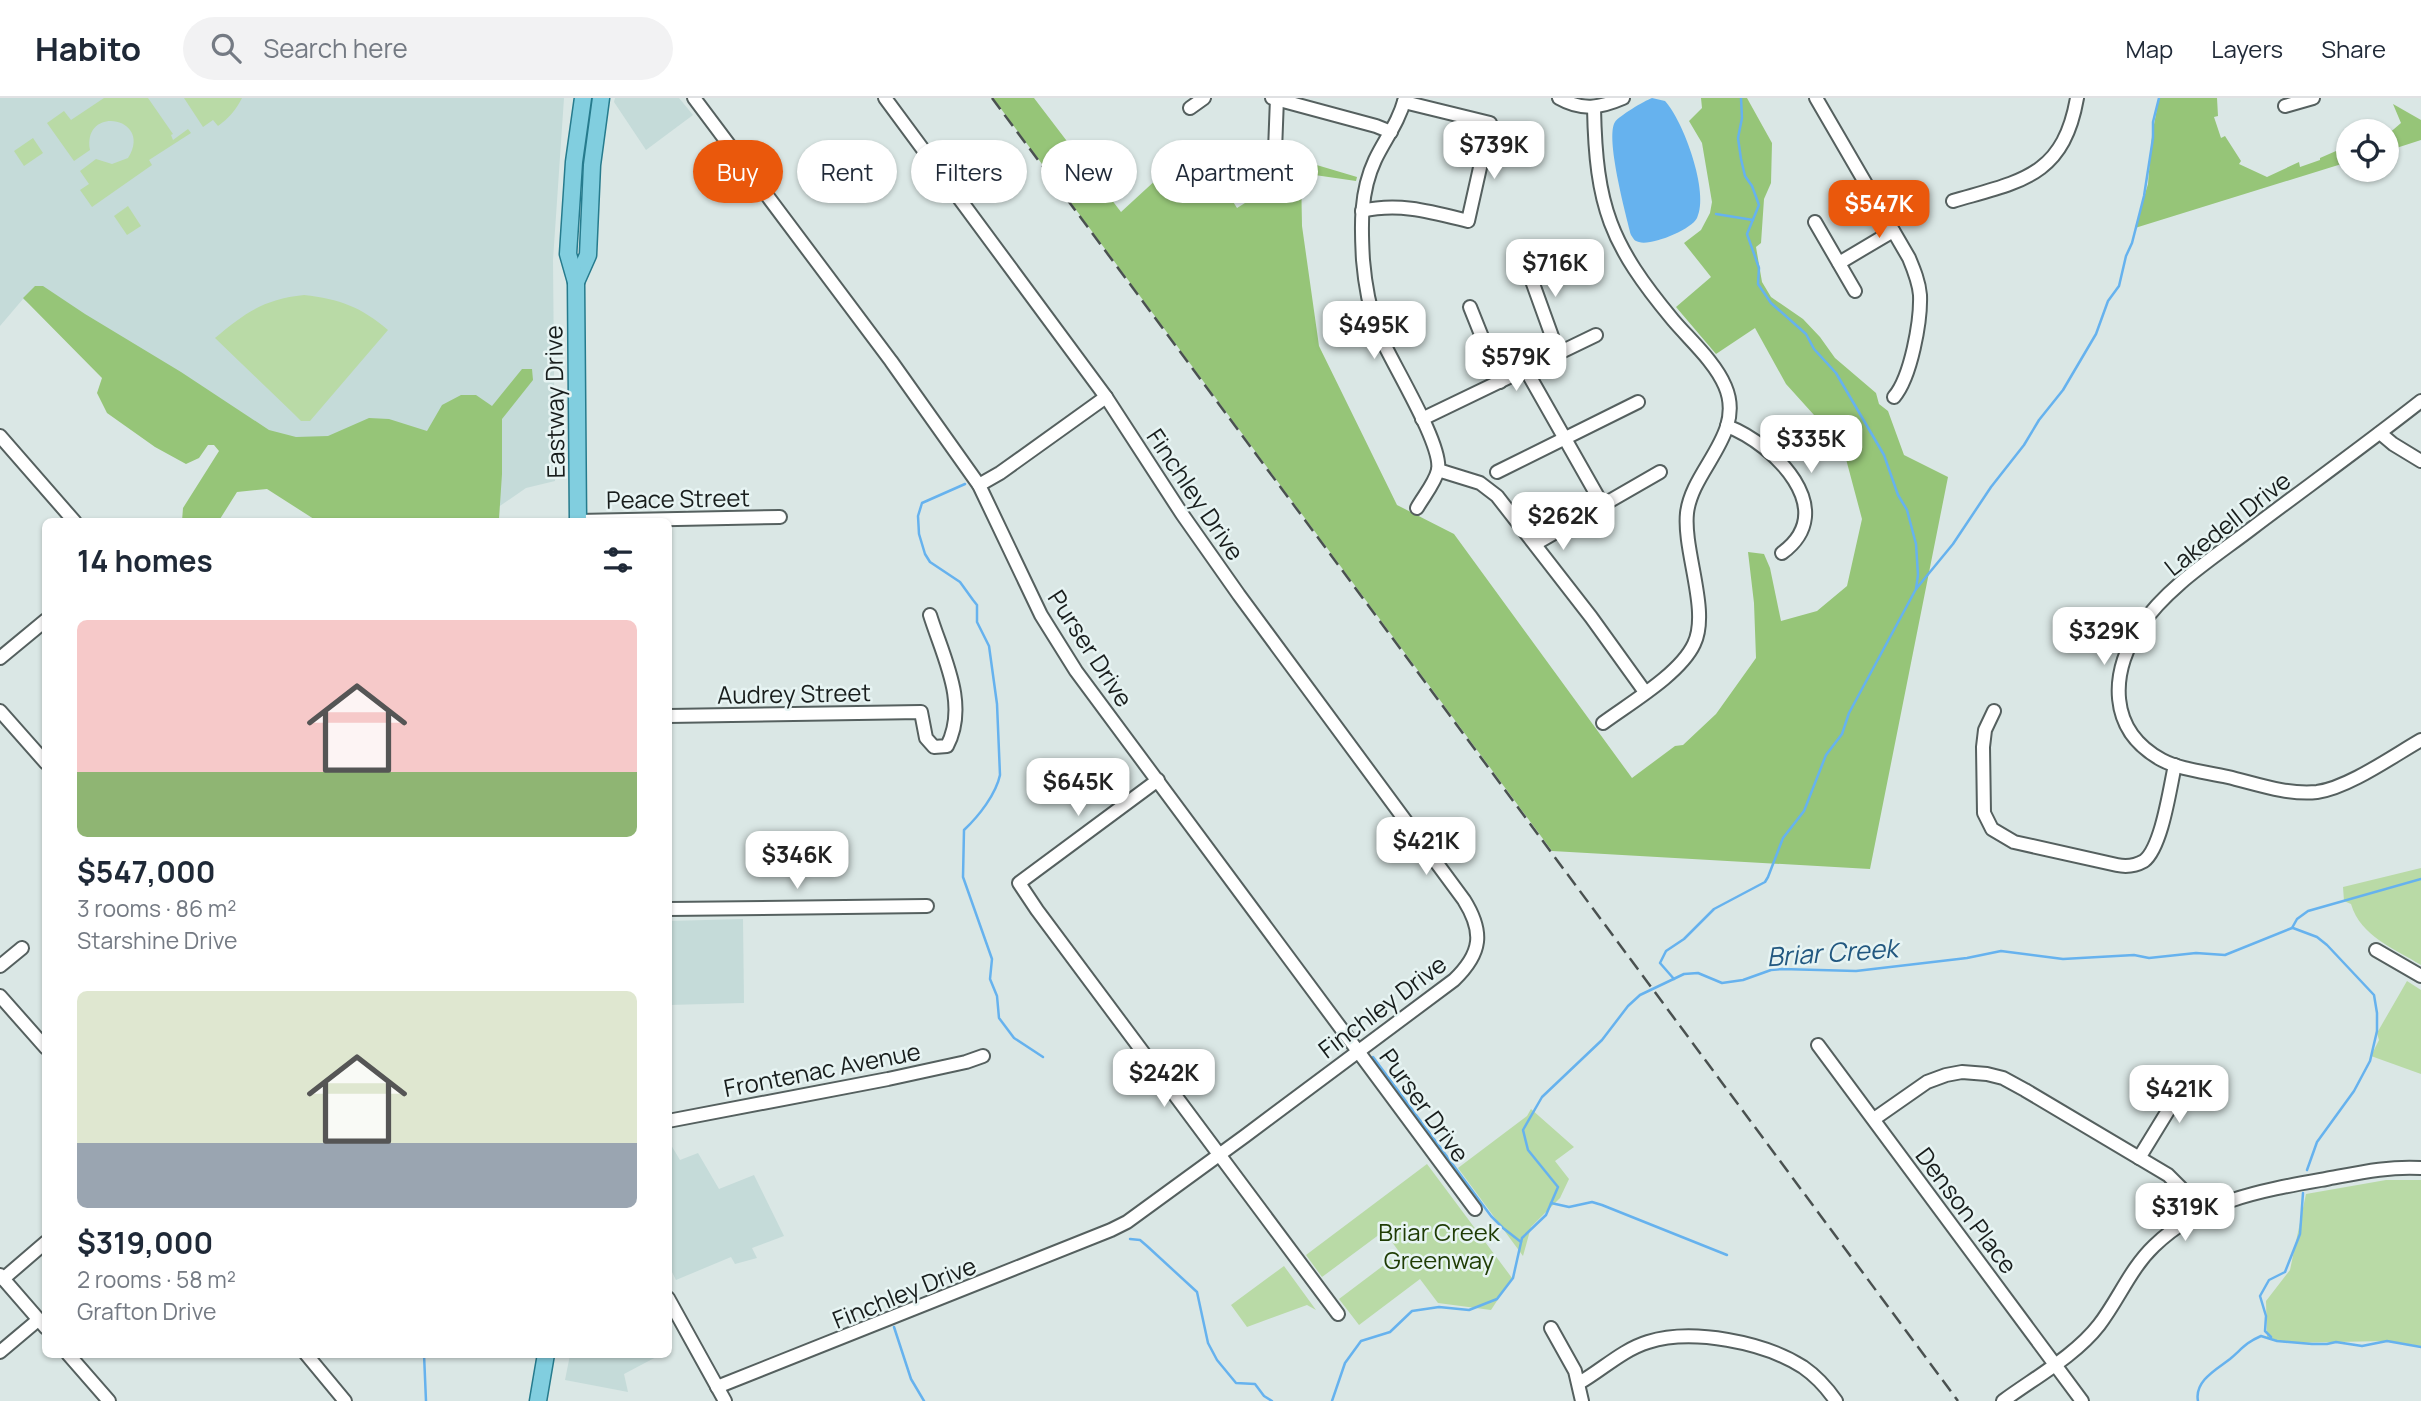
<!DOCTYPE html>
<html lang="en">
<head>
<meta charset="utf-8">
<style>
	:root { --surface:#fff; --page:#f2f2f3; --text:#1f2937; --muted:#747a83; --line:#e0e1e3; --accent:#ea580c }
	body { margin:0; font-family:Manrope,sans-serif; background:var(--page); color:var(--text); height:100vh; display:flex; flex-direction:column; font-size:26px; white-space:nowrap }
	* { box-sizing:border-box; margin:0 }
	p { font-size:23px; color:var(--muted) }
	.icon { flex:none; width:38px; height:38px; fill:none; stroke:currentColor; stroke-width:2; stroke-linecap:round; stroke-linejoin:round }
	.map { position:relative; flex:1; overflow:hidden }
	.panel { position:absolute; left:42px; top:420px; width:630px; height:840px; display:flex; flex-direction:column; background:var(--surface); border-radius:10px; box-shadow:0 2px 5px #0004 }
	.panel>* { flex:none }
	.banner { position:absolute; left:693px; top:42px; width:665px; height:63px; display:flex; gap:14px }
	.buttons { position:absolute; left:2336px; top:21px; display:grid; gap:14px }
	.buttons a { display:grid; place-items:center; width:63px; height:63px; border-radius:50%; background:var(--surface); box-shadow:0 2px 5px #0004; font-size:35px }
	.price { position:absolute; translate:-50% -60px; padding:0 16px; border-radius:14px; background:#fff; color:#222; font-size:23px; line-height:46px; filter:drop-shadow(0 2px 4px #0008) }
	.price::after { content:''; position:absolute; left:50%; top:42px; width:21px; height:16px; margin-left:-10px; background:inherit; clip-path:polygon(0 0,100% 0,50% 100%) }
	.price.selected { background:var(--accent); color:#fff }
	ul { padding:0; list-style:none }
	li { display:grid; align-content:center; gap:14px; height:371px; padding:0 35px }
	li span { display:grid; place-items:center; height:217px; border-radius:10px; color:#555 }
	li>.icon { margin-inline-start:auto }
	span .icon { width:126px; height:126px; fill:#fffc; stroke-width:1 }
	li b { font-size:30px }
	h2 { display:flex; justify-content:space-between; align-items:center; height:84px; padding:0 35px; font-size:30px }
	.pill { padding:0 24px; border-radius:32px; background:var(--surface); box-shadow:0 2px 5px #0004; font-size:24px; line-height:63px }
	.pill.selected { background:var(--accent); color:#fff }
	header { display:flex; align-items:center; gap:42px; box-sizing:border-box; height:98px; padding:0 35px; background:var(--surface); border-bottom:2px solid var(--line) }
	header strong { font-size:33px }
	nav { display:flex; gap:38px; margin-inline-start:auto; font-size:24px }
	.search { width:490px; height:63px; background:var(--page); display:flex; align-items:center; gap:18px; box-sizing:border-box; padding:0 24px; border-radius:38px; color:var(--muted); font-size:26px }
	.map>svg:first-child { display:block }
	.built { fill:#c5dbd9 }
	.green { fill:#b9daa6 }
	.forest { fill:#96c578 }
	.water { fill:#66b2ee }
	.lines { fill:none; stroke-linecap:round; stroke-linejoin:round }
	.stream { stroke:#66b2ee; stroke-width:2.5 }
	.minor-casing { stroke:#55605f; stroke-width:16 }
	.major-casing { stroke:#267b8d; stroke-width:19 }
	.minor { stroke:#fff; stroke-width:12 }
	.major { stroke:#81cedf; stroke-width:16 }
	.rail { stroke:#4a5150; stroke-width:2.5; stroke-dasharray:14 7; stroke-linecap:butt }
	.labels { text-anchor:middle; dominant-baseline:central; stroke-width:5; stroke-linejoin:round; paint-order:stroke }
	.street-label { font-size:24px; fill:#181d1c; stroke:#e7f4f3 }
	.park-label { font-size:24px; fill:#1f3c04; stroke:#e7f4f3 }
	.water-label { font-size:26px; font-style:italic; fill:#225880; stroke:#e7f4f3 }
</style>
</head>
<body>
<header>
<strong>Habito</strong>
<div class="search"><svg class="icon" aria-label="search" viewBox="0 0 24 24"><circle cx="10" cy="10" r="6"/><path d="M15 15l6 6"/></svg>Search here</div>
<nav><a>Map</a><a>Layers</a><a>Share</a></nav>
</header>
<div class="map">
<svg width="2421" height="1303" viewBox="0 0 2421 1303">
	<rect width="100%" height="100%" fill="#dae7e5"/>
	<g class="built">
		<polygon points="0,0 564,0 553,162 555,383 526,390 478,423 330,423 23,201 0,228"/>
		<polygon points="615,0 679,0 693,17 646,52 614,4"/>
		<polygon points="743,821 744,905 669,907 669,823"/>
		<polygon points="668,1042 680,1062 698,1055 719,1091 754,1077 784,1138 752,1150 757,1160 735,1166 731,1159 676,1182 669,1168"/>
		<polygon points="570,1257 570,1256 660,1257 624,1276 628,1294 565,1282"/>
	</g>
	<g class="green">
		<path d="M104,0H148L173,36L171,37L173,42L188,31L191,35L149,62L152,67L92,109L80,92L89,86L80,73L96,61L112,66L128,60C154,19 82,6 90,52L74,63L47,25L64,13L71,22Z"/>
		<path d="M184,0H242C236,12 229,20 218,28L213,22L203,29Z"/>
		<polygon points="33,40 43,55 24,68 14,53"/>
		<polygon points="128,108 141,128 127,137 114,118"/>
		<path d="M304,197C340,201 361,209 388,232L310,323H301L294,316L215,240C245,215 264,201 304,197Z"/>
		<path d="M2421,770V867C2394,850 2361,839 2351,806L2344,803L2343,789Z"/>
		<polygon points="2407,883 2421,892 2421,976 2371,958 2379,942 2377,935"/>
		<polygon points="1531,1011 1574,1049 1555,1063 1569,1081 1560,1100 1531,1129 1523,1158 1458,1070 1527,1018"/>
		<polygon points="1427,1066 1512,1180 1491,1212 1438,1205 1420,1181 1359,1227 1339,1201 1400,1155 1384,1133 1322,1179 1306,1157"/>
		<polygon points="2386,1082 2421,1082 2421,1248 2385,1243 2286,1245 2267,1239 2266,1203 2290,1172 2306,1096"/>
		<polygon points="1284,1168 1316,1212 1307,1207 1247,1229 1231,1207"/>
	</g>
	<g class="forest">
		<polygon points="993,0 1034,0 1121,114 1196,45 1237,110 1275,86 1283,57 1357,79 1356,83 1301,75 1302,128 1319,248 1397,407 1454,436 1632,680 1675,648 1683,647 1716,616 1756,560 1754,505 1748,454 1764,456 1770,470 1781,523 1817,513 1847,488 1862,421 1846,361 1814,317 1786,286 1755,230 1716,256 1676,209 1711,179 1684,145 1701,132 1710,115 1712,104 1702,45 1689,23 1702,10 1701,0 1747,0 1772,45 1771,85 1764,101 1761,145 1756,149 1762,184 1771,199 1803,221 1820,239 1835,260 1876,295 1879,306 1888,313 1904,357 1948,379 1870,771 1552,753"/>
		<polygon points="2159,0 2217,0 2218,18 2214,19 2221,40 2225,38 2241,63 2239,66 2267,79 2299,64 2300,69 2320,62 2320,60 2336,53 2348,51 2348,64 2135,130 2148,86 2152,37"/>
		<polygon points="2393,6 2421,22 2421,42 2387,53 2387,37 2401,25"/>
		<polygon points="35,188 43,188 85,216 181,274 269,332 296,339 328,338 369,320 389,321 427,333 442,307 461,297 476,297 492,308 522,271 532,271 533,282 502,321 502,376 499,421 497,424 317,423 267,391 237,394 220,421 221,423 182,423 183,410 219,353 214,347 208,347 199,360 186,366 155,349 107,315 97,295 102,280 23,200"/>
	</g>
	<path class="water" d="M1652,0L1665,3C1683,22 1710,95 1697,120C1691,132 1651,148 1639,144C1634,143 1634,141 1631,137C1626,117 1605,39 1615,24C1619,18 1644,3 1652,0Z"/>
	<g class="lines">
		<g class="stream">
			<polyline points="1741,0 1742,20 1738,40 1741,61 1745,78 1752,88 1759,107 1747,136 1759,170 1758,186 1771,205 1806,236 1814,251 1836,275 1884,357 1898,397 1907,412 1916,446 1918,477 1916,491"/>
			<polyline points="1716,116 1753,122"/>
			<path d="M965,386L922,405L918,418L919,436L925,456L930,464L960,484L973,502L977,507V524L989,548L997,606L1000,677C996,696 979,718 964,732L963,779L992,861L990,881L997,898L999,920L1014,940L1043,959"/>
			<polyline points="2292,830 2297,821 2308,813 2421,781"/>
			<polyline points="2293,830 2317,839 2327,847 2374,897 2377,915 2377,933 2370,963 2354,993 2317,1044 2307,1072"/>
			<polyline points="1674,881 1660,865 1666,853 1684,841 1714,811 1765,784 1768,779 1783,740 1804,713 1826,657 1842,636 1849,615 1916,491 1953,446 1991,389 2024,347 2039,322 2063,292 2096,236 2108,203 2119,188 2126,158 2132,145 2144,98 2153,40 2153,24 2159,0"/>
			<polyline points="1373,959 1491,1118 1503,1130 1521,1144"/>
			<polyline points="1551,1105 1569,1109 1592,1104 1602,1107 1727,1157"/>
			<polyline points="1130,1141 1140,1142 1147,1148 1197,1194 1208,1245 1217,1262 1236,1285 1255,1286 1264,1298 1272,1303"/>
			<polyline points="894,1229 911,1281 924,1303"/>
			<polyline points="2271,1239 2265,1233 2266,1218 2260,1198 2269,1182 2285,1174 2300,1136 2303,1095"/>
			<polyline points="424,1256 426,1303"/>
			<polyline points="1332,1303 1345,1265 1361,1243 1390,1234 1412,1213 1439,1209 1469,1212 1497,1201 1513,1180 1522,1140 1546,1117 1558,1089 1528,1052 1523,1032 1542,999 1602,942 1628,908 1640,897 1684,876 1698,875 1722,885 1743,882 1771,872 1782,871 1856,873 1967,860 2001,853 2063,861 2134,857 2149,860 2196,855 2225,857 2292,830"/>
			<path d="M2198,1303C2194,1283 2217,1271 2230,1261C2242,1251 2245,1245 2261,1238L2277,1243L2312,1246H2327L2336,1244L2362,1248L2387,1243L2421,1249"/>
		</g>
		<defs>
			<g id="minor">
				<polyline points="694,0 891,263 979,387 1041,517 1076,573 1475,1111"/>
				<polyline points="1272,0 1376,28 1391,34"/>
				<path d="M1405,0C1399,24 1385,41 1375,62C1360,94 1361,128 1363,162C1365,186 1369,209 1377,231C1389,261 1443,346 1438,372C1435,385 1423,399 1417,410"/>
				<path d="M1559,0C1582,13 1600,10 1623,0"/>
				<path d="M1816,0L1909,160C1914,172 1919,184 1920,197C1921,223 1911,279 1894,299"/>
				<polyline points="2285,8 2313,0"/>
				<polyline points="1190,10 1204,0"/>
				<path d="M1594,10C1596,109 1610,146 1673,222C1690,242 1715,264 1725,288C1746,336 1692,371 1687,415C1683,453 1710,513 1694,546C1680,576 1630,605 1603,625"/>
				<polyline points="1257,86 1275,53 1277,0"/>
				<path d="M1953,103C2021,83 2063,79 2077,0"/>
				<path d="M1362,113C1399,104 1432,114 1468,123L1490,25L1404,4"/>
				<polyline points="1815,124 1855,193"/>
				<polyline points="1523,158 1558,255"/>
				<polyline points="1839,165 1893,133"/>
				<polyline points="1470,209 1500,284"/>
				<polyline points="1526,272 1602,406"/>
				<path d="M2421,303C2365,347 2308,388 2251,431C2213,460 2167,489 2140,529C2110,575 2107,632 2162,662C2181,672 2207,674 2228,679C2257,686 2287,697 2317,694C2348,690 2393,658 2421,642"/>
				<polyline points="1422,321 1596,237"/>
				<path d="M1727,328C1774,346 1841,412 1782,455"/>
				<polyline points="2380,335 2393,346 2421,363"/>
				<polyline points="0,338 75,424"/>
				<polyline points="1438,372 1480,385 1497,398 1591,519 1645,594"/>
				<polyline points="1497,374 1638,304"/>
				<polyline points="979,387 1000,375 1106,299"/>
				<polyline points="578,423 780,419"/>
				<polyline points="1535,446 1660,374"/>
				<polyline points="0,560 46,522"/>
				<polyline points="0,613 46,665"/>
				<path d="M1994,613L1985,632L1983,649L1984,715L1992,731L2014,744L2117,767C2126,769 2135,768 2144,763C2162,749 2170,689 2175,667"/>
				<path d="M668,618L921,614L926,640L934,649L947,648C969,606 943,559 930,517"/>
				<polyline points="1158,682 1019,785 1037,812 1338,1216"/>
				<polyline points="668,811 927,808"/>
				<polyline points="2376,852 2421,878"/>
				<polyline points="0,868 22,850"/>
				<polyline points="0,898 46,950"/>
				<polyline points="1818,947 2082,1303"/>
				<polyline points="1874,1021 1927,984 1946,977 1962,974 1987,976 2003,980 2025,992 2168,1077 2187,1096 2201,1115"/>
				<polyline points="668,1023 888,981 966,964 983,958"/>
				<polyline points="2139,1060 2177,998 2195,977"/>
				<polyline points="0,1177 46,1230"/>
				<polyline points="3,1181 46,1144"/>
				<polyline points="668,1200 725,1303"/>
				<polyline points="1551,1230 1575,1273 1582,1303"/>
				<polyline points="0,1254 38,1222"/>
				<polyline points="68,1256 109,1303"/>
				<polyline points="306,1256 345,1303"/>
				<path d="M1579,1285C1602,1272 1622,1252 1648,1244C1692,1230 1764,1244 1803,1269C1816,1278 1827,1290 1836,1303"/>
				<path d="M717,1289L1111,1132L1127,1124L1245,1038L1454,882C1482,855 1484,834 1464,802L1239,497L1182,416L1106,299L885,0"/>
				<path d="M2003,1303C2034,1280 2075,1258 2099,1227C2119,1201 2130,1171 2154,1148C2201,1102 2264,1092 2326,1081C2358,1075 2388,1068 2421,1070"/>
			</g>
			<g id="major">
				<polyline points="576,184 588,157 592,67 601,0"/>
				<polyline points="578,424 576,184 568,156 574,64 583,0"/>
				<polyline points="538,1303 546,1256"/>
			</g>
		</defs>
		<use href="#minor" class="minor-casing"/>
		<use href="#major" class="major-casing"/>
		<use href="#minor" class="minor"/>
		<use href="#major" class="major"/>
		<polyline class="rail" points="992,0 1958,1303"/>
	</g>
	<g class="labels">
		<g class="street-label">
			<text transform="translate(554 304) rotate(-91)">Eastway Drive</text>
			<text transform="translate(1196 396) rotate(56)">Finchley Drive</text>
			<text transform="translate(678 400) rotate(-1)">Peace Street</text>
			<text transform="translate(2227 425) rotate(-38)">Lakedell Drive</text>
			<text transform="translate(1091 550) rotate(57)">Purser Drive</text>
			<text transform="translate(794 595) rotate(-1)">Audrey Street</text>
			<text transform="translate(1382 908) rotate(-37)">Finchley Drive</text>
			<text transform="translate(822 971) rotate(-11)">Frontenac Avenue</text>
			<text transform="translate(1425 1007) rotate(54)">Purser Drive</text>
			<text transform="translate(1967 1112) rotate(53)">Denson Place</text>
			<text transform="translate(904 1194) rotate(-22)">Finchley Drive</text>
		</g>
		<g class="park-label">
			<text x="1439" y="1133">Briar Creek<tspan x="1439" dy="28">Greenway</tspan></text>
		</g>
		<g class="water-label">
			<text transform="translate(1832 854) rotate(-4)">Briar Creek</text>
		</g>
	</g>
</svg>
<div class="buttons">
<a><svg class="icon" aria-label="locate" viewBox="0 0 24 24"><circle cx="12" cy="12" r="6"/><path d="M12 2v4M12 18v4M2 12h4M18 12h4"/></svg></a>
</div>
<b class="price" style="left:1494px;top:83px">$739K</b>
<b class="price selected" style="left:1879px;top:142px">$547K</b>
<b class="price" style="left:1555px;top:201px">$716K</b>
<b class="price" style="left:1374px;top:263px">$495K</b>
<b class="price" style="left:1516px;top:295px">$579K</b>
<b class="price" style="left:1811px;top:377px">$335K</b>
<b class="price" style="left:1563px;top:454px">$262K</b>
<b class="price" style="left:2104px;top:569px">$329K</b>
<b class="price" style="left:1078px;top:720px">$645K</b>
<b class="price" style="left:1426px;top:779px">$421K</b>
<b class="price" style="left:797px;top:793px">$346K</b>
<b class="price" style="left:1164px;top:1011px">$242K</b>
<b class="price" style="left:2179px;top:1027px">$421K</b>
<b class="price" style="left:2185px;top:1145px">$319K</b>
<div class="banner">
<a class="pill selected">Buy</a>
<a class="pill">Rent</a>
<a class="pill">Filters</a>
<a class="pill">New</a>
<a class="pill">Apartment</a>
</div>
<section class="panel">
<h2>14 homes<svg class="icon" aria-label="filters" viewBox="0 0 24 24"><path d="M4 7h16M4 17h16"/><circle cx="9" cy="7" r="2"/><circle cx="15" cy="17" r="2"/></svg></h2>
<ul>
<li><span style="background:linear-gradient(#f6c9c9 70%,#8fb573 0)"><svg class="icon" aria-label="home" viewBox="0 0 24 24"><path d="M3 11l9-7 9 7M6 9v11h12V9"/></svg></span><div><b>$547,000</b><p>3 rooms · 86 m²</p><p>Starshine Drive</p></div></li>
<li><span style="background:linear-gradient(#dfe7d0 70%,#9aa5b1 0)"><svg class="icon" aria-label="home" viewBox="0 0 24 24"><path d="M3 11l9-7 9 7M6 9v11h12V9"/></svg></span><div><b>$319,000</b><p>2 rooms · 58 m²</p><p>Grafton Drive</p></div></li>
</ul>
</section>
</div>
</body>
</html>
